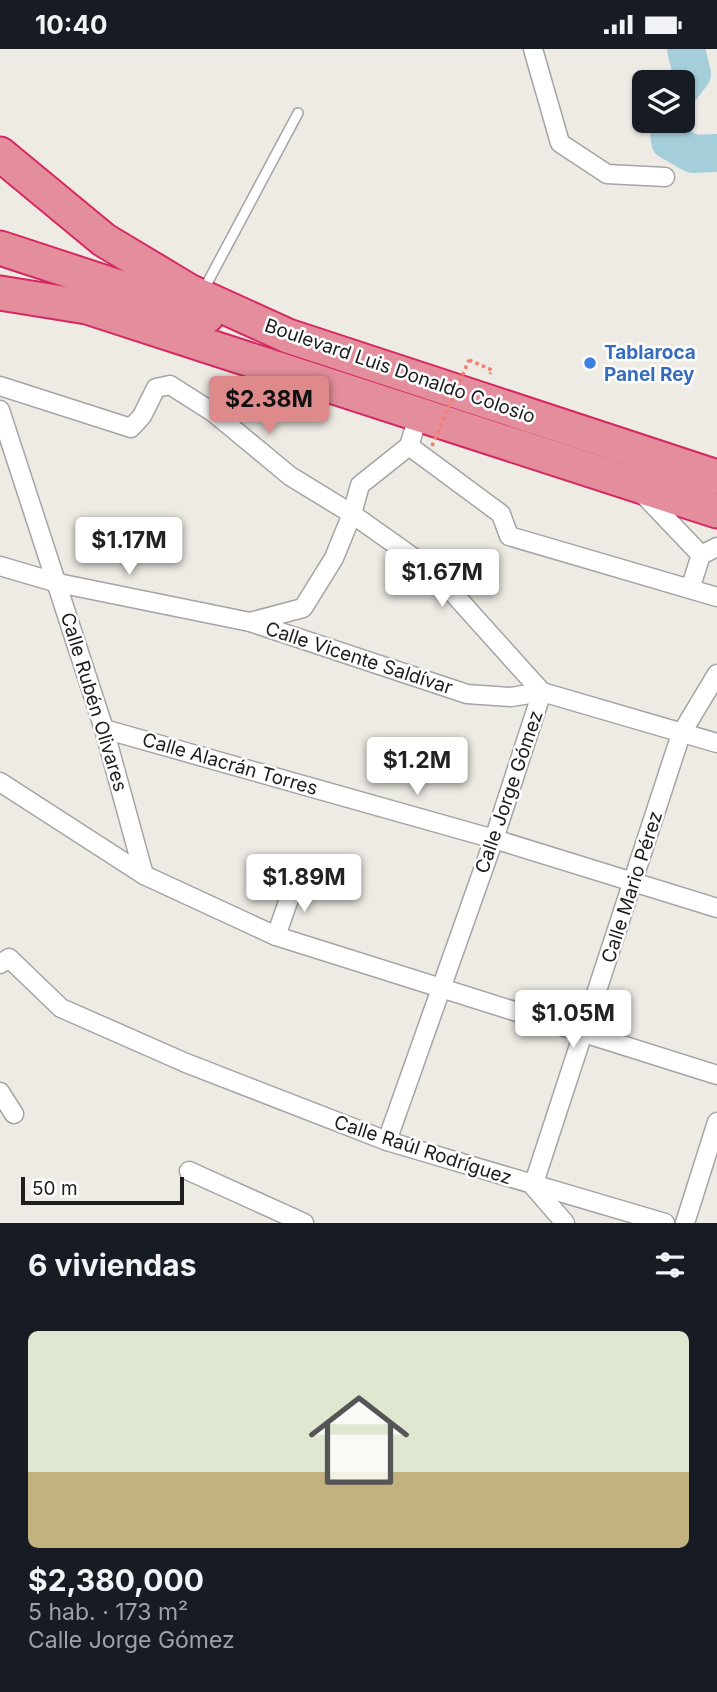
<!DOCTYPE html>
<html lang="es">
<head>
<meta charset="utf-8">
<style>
	:root { --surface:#171b24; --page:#20242c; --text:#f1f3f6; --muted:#9ea1a6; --line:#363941; --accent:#de898a }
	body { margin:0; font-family:Inter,sans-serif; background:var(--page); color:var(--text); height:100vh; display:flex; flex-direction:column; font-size:26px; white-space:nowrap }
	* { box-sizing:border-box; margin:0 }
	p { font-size:23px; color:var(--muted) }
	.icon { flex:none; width:38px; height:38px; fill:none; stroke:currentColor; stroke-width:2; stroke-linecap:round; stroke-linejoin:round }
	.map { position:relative; height:1174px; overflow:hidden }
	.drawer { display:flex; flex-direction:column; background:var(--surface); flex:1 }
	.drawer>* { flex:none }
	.buttons { position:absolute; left:632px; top:21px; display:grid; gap:14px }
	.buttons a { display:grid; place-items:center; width:63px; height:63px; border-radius:10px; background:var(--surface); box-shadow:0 2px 5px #0004; font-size:35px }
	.scale { position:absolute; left:21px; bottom:18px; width:163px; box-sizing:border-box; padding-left:7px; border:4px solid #1d1d1d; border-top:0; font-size:19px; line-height:24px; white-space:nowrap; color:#1d1d1d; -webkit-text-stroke:5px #fff; paint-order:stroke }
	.price { position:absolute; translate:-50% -60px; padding:0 16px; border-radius:7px; background:#fff; color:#222; font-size:23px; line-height:46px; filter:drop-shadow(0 2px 4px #0008) }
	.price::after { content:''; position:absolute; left:50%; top:42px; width:21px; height:16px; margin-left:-10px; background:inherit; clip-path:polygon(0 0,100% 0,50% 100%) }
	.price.selected { background:var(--accent); color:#111 }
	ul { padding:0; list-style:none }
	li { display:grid; align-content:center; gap:14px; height:371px; padding:0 28px }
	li+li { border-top:2px solid var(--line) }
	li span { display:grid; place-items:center; height:217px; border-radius:10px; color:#555 }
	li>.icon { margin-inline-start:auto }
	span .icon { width:126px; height:126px; fill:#fffc; stroke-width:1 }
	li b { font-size:30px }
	h2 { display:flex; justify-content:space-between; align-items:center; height:84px; padding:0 28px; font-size:30px }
	.status { display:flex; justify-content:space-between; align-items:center; height:49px; padding:0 35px; background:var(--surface); direction:ltr }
	.status svg { height:19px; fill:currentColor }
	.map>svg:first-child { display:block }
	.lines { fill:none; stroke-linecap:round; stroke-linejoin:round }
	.river { stroke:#a5cedb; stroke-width:38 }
	.lane-casing { stroke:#a4a4a4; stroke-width:12 }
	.street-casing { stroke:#a4a4a4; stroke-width:21 }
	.highway-casing { stroke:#d52862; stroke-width:37 }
	.path { stroke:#f67c6d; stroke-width:3.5; stroke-dasharray:3.5 3.5; stroke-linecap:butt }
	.lane { stroke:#fff; stroke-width:9 }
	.street { stroke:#fff; stroke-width:18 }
	.highway { stroke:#e48d9c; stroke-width:33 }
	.path-bridge { stroke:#f67c6d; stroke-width:3.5; stroke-dasharray:3.5 3.5; stroke-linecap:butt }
	.shop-dot { fill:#3f7fe0; stroke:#fff; stroke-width:2.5 }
	.labels { text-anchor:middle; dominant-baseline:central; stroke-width:5; stroke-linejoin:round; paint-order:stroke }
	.shop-label { font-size:19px; font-weight:bold; fill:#366cbe; stroke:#fff; text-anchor:start }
	.street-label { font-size:19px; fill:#1d1d1d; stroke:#fff }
</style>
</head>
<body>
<div class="status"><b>10:40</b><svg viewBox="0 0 49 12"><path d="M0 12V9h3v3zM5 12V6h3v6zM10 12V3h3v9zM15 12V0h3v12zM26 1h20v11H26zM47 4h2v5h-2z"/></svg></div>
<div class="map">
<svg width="717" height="1174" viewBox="0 0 717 1174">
	<rect width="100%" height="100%" fill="#eeebe4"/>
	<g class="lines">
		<g class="river">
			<polyline points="682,38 692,25 686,0"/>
			<polyline points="668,72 670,92 693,105 717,104"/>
		</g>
		<defs>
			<polyline id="lane" points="203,242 298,64"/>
			<g id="street">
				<polyline points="533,0 560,94 607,125 665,128"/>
				<polyline points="0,337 131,379 142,367 156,339 170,336 214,364 290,427 352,465 434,523 542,643"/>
				<polyline points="0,361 104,680 144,826"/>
				<polyline points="409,397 501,465 509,487 717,548"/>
				<polyline points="641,443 701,506"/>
				<polyline points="0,517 58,534 250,573 467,645 511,648 542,643 717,694"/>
				<polyline points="690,540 701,506 717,498"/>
				<polyline points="250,573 303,559 334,509 352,465 360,436 409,397 418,368"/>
				<polyline points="104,680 494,790 717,859"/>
				<polyline points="0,733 144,826 276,887 717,1026"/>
				<polyline points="276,887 296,830"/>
				<polyline points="0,915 9,909 61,959 186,1014 387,1092 665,1174"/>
				<polyline points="0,1043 14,1065"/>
				<polyline points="387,1092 494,790 542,643"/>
				<polyline points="189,1122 304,1174"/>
				<polyline points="533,1137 681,685 717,625"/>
				<polyline points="533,1137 565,1174"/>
				<polyline points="685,1174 717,1073"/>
			</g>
			<g id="highway">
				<polyline points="0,105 104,191 189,242 288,287 717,428"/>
				<polyline points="0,199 207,267"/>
				<polyline points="0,244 87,258 717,462"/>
			</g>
		</defs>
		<use href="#lane" class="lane-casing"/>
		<use href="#street" class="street-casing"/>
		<use href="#highway" class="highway-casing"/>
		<polyline class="path" points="469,311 492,321 490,325"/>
		<use href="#lane" class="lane"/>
		<use href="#street" class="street"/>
		<use href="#highway" class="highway"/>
		<polyline class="path-bridge" points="432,397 469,311"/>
	</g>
	<circle class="shop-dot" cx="590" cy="314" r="7"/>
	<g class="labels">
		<g class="shop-label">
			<text x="604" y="303">Tablaroca<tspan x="604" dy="22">Panel Rey</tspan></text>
		</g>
		<g class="street-label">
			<text transform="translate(400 322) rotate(19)">Boulevard Luis Donaldo Colosio</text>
			<text transform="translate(359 609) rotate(18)">Calle Vicente Saldívar</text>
			<text transform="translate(94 653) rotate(73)">Calle Rubén Olivares</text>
			<text transform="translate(230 715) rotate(16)">Calle Alacrán Torres</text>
			<text transform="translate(509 743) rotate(-71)">Calle Jorge Gómez</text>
			<text transform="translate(632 838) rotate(-72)">Calle Mario Pérez</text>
			<text transform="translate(423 1101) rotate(18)">Calle Raúl Rodríguez</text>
		</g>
	</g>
</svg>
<div class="buttons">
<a><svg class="icon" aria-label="layers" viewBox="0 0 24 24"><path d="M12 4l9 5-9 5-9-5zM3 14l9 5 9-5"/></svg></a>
</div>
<div class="scale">50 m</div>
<b class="price selected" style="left:269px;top:387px">$2.38M</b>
<b class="price" style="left:129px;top:528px">$1.17M</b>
<b class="price" style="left:442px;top:560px">$1.67M</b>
<b class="price" style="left:417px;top:748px">$1.2M</b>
<b class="price" style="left:304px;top:865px">$1.89M</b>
<b class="price" style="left:573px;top:1001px">$1.05M</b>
</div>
<section class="drawer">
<h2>6 viviendas<svg class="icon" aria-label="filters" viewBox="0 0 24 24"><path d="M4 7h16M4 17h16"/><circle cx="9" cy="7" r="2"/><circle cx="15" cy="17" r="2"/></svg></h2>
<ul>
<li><span style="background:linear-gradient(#dfe7d0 65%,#c2b280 0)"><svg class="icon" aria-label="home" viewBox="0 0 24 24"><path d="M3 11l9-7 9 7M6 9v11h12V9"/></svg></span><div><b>$2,380,000</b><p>5 hab. · 173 m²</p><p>Calle Jorge Gómez</p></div></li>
</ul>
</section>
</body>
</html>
